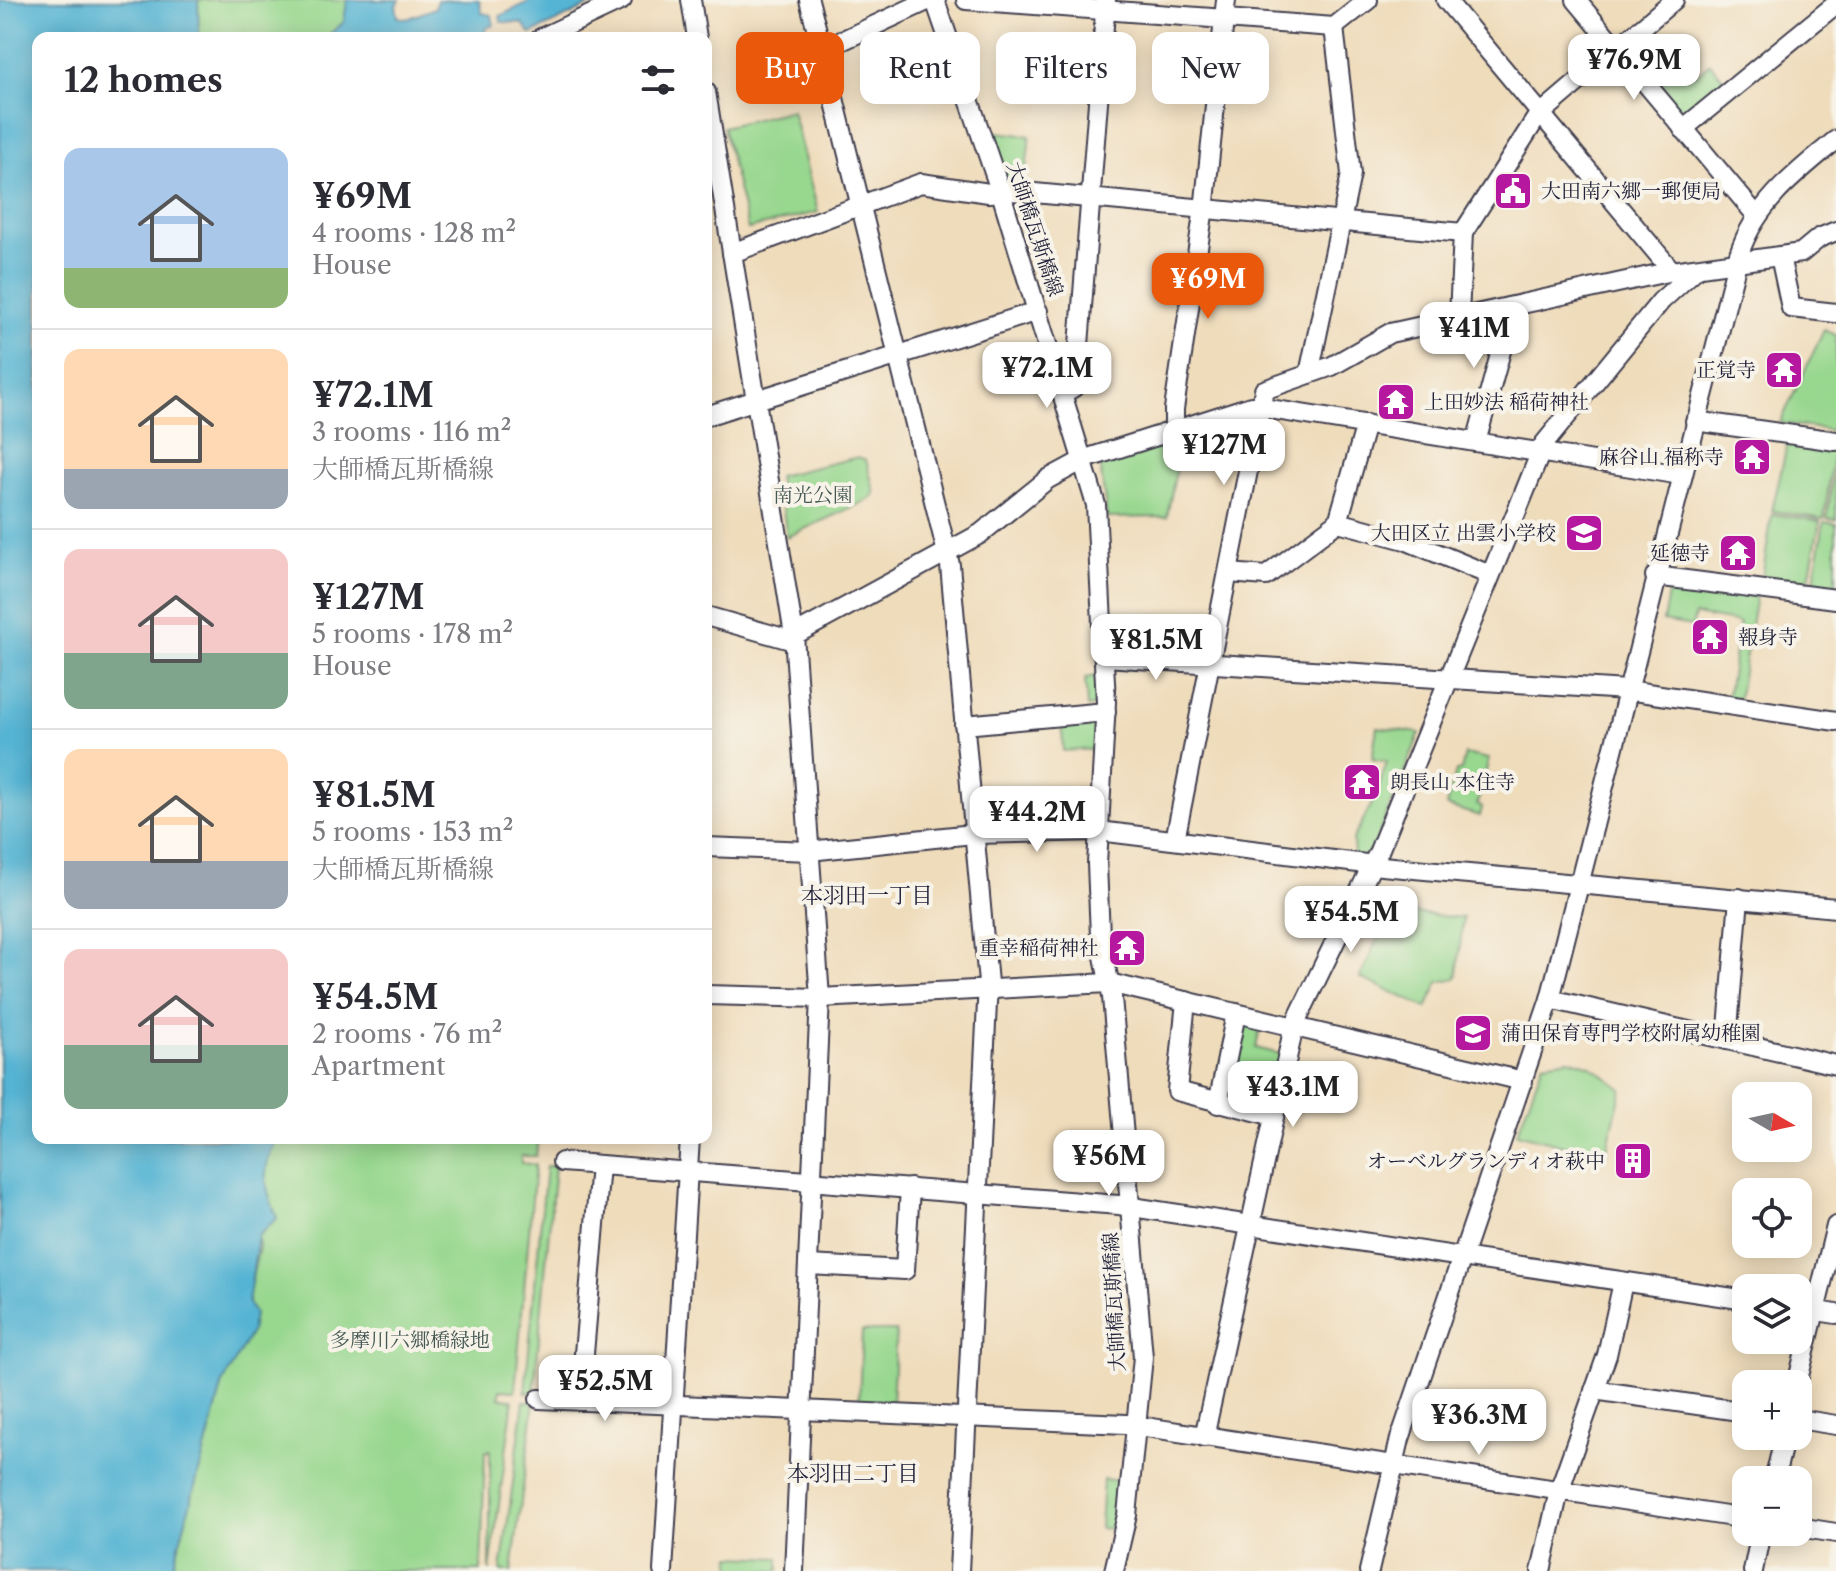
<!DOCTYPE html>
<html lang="en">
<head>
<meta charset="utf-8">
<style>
	:root { --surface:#fff; --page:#f7f7f7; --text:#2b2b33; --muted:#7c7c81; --line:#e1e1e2; --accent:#ea580c }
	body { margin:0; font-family:"Libre Caslon Text","Noto Serif JP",serif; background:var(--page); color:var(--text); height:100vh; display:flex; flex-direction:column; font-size:30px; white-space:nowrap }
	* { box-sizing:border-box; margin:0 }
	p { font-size:26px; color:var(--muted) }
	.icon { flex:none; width:44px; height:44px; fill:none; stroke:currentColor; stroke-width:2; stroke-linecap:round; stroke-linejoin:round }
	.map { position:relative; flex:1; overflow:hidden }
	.panel { position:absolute; left:32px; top:32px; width:680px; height:1112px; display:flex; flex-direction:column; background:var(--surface); border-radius:16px; box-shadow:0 4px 20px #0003 }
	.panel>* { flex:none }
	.hud { position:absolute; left:736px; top:32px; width:760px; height:72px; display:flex; gap:16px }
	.needle { width:52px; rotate:99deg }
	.fabs { position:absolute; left:1732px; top:1082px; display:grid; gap:16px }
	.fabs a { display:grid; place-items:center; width:80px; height:80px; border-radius:16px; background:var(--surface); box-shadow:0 4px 20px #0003; font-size:40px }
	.price { position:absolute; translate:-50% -68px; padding:0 18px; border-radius:16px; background:#fff; color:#222; font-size:26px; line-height:52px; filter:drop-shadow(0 2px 4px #0008) }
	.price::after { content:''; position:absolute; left:50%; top:48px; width:24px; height:18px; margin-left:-12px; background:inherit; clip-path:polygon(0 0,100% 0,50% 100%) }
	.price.selected { background:var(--accent); color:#fff }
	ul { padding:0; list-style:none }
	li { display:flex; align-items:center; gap:24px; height:200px; padding:0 32px }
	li+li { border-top:2px solid var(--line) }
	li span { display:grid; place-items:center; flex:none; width:224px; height:160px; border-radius:16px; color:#555 }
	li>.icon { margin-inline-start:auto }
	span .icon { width:96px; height:96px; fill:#fffc; stroke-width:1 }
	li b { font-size:34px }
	h2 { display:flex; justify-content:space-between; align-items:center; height:96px; padding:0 32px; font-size:34px }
	.tag { padding:0 28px; border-radius:16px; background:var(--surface); box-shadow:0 4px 20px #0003; font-size:28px; line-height:72px }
	.tag.selected { background:var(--accent); color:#fff }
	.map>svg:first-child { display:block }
	.green { fill:#97d78e; stroke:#5c7c64; stroke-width:2 }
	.water { fill:#54b4d3; stroke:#3b6b87; stroke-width:2 }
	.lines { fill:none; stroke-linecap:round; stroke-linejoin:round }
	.minor-casing { stroke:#413e4e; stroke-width:22 }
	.minor { stroke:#fff; stroke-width:18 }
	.labels { text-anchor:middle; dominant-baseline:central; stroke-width:8; stroke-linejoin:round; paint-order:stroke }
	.poi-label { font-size:20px; fill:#22223b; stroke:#f7f3e8; text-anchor:end }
	.street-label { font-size:20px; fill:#22223b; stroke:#f7f3e8 }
	.park-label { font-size:20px; fill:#455854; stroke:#f7f3e8 }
	.neighbourhood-label { font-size:22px; fill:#22223b; stroke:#f7f3e8 }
</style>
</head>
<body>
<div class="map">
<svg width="1836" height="1571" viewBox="0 0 1836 1571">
	<rect width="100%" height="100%" fill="#f7f3e8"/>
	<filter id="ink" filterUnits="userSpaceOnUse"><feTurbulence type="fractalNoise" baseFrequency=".0125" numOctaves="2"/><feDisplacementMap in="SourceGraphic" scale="16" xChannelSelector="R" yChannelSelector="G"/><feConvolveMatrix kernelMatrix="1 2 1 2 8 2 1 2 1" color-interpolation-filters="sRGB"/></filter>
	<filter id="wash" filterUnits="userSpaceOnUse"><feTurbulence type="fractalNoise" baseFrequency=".006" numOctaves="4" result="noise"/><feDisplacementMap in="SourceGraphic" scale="32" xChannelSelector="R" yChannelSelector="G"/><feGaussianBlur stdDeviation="1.8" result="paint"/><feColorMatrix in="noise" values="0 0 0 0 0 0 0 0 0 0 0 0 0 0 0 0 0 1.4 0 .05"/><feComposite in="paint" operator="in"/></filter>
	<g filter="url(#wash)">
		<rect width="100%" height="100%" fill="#efdcbb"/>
		<g class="green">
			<polygon points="198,0 347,0 349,4 344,22 325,38 199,38"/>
			<polygon points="1671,46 1696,75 1710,63 1729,85 1684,122 1641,71"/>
			<polygon points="792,110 818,212 748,229 723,127"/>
			<path d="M988,131L1030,136L1024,188C998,185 995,152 988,131Z"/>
			<polygon points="1824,330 1836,335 1836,431 1780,423"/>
			<polygon points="1182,438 1167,517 1107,518 1100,465"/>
			<polygon points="1788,441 1834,448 1824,519 1772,511"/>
			<polygon points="1836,456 1836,520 1827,519"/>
			<polygon points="858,457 866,460 875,494 870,499 787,537 778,476"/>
			<polygon points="1772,514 1820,521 1806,594 1761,586"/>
			<polygon points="1824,522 1836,524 1836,594 1812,593"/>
			<polygon points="1670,584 1756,596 1738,701 1727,699 1740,623 1695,615 1692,626 1663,621"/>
			<polygon points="1096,676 1097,706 1087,707 1085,678"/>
			<polygon points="1098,718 1096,749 1063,751 1062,722"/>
			<polygon points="1377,727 1420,733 1369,858 1354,857 1353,839 1375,798 1387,762 1372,759"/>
			<polygon points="1465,754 1489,759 1477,805 1482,807 1480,816 1446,806 1456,771 1461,770"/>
			<polygon points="1399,912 1463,918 1457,978 1439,982 1427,1008 1360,978 1385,922"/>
			<polygon points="1239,1021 1261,1024 1256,1048 1284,1055 1271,1111 1227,1103"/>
			<polygon points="1569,1059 1591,1066 1622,1089 1605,1156 1517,1133 1543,1063"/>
			<path d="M276,1138H538L536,1156H521V1163L535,1165L515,1391L500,1390L499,1397L513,1400L490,1571V1450L485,1452L481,1571H172L223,1383L234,1359L259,1247L258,1236L277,1218C263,1180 261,1174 276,1138Z"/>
			<polygon points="546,1166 555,1166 534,1393 525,1392"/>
			<polygon points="862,1331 896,1331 892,1403 859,1403"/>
			<polygon points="524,1401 534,1402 512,1571 501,1571"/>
			<polygon points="1103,1479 1121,1481 1112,1529 1100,1528"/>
			<polygon points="732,1556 779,1558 779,1571 731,1571"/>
		</g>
		<g class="water">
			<path d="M0,0H198L199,38H38V1138L277,1139C260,1171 264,1185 277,1218L258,1236L248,1303L254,1314L251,1332L223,1383L172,1571H0Z"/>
			<polygon points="347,0 400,0 396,5 398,17 407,19 435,8 437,0 479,0 482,13 492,15 494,25 486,28 484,38 325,38 344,22"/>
			<polygon points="532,0 601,0 531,34 522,23 501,22 500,16"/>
		</g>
	</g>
	<g filter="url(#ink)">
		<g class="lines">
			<defs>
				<g id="minor">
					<polyline points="691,0 697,38"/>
					<polyline points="809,0 822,50 929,0"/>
					<polyline points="935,0 1001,193 1096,505 1106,702 1097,864 1100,936 1112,997 1143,1357 1127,1515 1114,1571"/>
					<polyline points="966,0 1334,27 1368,0"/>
					<polyline points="1446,0 1672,271"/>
					<polyline points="1576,0 1756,215"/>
					<polyline points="541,38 622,0"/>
					<polyline points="822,50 950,565 988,983 959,1571"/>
					<polyline points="706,92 794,635 820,998 794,1571"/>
					<polyline points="1683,129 1836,4"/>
					<polyline points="732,253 921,183 989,193 1013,191 1463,233"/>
					<polyline points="1780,256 1791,308 1836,313"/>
					<polyline points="1459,316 1463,233 1537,117 1674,0"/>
					<polyline points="1309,374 1351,174 1334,27"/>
					<polyline points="1064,393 1074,387 1078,358 1106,0"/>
					<polyline points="706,416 1038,311"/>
					<polyline points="1695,421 1836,441"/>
					<polyline points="1174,429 1174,409 1205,201 1226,0"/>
					<polyline points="1476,442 1501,351 1509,307"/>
					<polyline points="1338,522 1366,424"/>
					<polyline points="1229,573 1266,576 1338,522 1405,540 1490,575"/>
					<polyline points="1655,576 1836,599"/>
					<polyline points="706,616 787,639 980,534 1048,479 1085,459 1251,406 1681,475"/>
					<polyline points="1105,657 1627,690 1836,721"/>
					<polyline points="964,725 1106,712"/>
					<polyline points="1175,840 1264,390 1332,366 1390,333 1672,271 1801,253 1819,238 1836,231"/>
					<polyline points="706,847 809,851 973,834 1099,831 1382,866 1836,908"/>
					<polyline points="706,995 820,998 1109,983 1523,1081"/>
					<polyline points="1550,999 1836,1065"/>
					<polyline points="1186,1001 1177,1091 1274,1116"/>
					<polyline points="1727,1040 1739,898"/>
					<polyline points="1218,1104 1236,1013"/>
					<polyline points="562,1162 1119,1205 1746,1300"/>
					<polyline points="808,1265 905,1270 910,1188"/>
					<polyline points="1798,1308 1836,1314"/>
					<polyline points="1797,1384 1836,1226"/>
					<polyline points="1594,1390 1746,1412"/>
					<polyline points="539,1399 1126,1424 1746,1519"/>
					<polyline points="580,1401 600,1165"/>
					<polyline points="1798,1419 1836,1425"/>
					<polyline points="1204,1437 1294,1026 1379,851 1544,444 1661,301 1696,269"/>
					<polyline points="1774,1480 1785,1436"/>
					<polyline points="1798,1527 1836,1533"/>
					<polyline points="663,1571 690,1138"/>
					<path d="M1369,1571L1400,1439L1550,999L1739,254C1756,203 1796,173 1836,140"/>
					<polyline points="1541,1571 1559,1491 1607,1355 1623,1282"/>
					<polyline points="1753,1571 1761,1532"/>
				</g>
			</defs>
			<use href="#minor" class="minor-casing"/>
			<use href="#minor" class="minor"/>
		</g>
	</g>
	<defs>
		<symbol id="civic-square" viewBox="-11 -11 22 22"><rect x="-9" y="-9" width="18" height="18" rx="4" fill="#b5179e" stroke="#f7f3e8"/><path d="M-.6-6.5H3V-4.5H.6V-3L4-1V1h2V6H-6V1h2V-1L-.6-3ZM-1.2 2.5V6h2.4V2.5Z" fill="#fff"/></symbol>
		<symbol id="temple-square" viewBox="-11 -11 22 22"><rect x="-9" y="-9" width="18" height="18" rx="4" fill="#b5179e" stroke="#f7f3e8"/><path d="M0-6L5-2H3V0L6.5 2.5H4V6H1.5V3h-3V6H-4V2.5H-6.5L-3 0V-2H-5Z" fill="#fff"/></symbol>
		<symbol id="school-square" viewBox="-11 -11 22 22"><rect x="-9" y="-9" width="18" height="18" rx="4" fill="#b5179e" stroke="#f7f3e8"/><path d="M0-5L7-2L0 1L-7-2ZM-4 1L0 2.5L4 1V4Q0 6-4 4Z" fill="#fff"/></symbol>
		<symbol id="building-square" viewBox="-11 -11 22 22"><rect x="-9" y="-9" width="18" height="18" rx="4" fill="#b5179e" stroke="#f7f3e8"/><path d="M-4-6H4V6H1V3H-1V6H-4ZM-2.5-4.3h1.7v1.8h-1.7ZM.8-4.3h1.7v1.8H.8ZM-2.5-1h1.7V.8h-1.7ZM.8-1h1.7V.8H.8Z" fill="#fff"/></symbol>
	</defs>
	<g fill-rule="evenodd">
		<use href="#civic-square" x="1491" y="169" width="44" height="44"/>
		<use href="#temple-square" x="1762" y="348" width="44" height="44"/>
		<use href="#temple-square" x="1374" y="380" width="44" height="44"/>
		<use href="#temple-square" x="1730" y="435" width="44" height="44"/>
		<use href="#school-square" x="1562" y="511" width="44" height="44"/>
		<use href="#temple-square" x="1716" y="531" width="44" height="44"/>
		<use href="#temple-square" x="1688" y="615" width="44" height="44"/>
		<use href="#temple-square" x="1340" y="760" width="44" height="44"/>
		<use href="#temple-square" x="1105" y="926" width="44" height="44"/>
		<use href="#school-square" x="1451" y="1011" width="44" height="44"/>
		<use href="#building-square" x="1611" y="1139" width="44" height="44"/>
	</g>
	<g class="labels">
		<g class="poi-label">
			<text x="1541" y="191" text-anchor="start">大田南六郷一郵便局</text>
			<text x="1756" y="370">正覚寺</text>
			<text x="1424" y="402" text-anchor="start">上田妙法 稲荷神社</text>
			<text x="1724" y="457">麻谷山 福称寺</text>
			<text x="1556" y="533">大田区立 出雲小学校</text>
			<text x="1710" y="553">延徳寺</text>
			<text x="1738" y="637" text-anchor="start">報身寺</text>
			<text x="1390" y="782" text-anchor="start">朗長山 本住寺</text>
			<text x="1099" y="948">重幸稲荷神社</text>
			<text x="1501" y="1033" text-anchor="start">蒲田保育専門学校附属幼稚園</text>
			<text x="1605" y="1161">オーベルグランディオ萩中</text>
		</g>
		<g class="street-label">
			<text transform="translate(1035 229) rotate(72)">大師橋瓦斯橋線</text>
			<text transform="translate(1114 1302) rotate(-93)">大師橋瓦斯橋線</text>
		</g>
		<g class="park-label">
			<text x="813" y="495">南光公園</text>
			<text x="410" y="1340">多摩川六郷橋緑地</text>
		</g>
		<g class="neighbourhood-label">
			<text x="867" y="895">本羽田一丁目</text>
			<text x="853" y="1473">本羽田二丁目</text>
		</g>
	</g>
</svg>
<div class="fabs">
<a><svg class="needle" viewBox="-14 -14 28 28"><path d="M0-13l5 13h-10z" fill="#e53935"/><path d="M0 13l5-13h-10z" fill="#7c7c81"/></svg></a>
<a><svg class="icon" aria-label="locate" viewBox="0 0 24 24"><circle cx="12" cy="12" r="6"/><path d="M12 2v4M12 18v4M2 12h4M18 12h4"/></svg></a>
<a><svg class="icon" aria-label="layers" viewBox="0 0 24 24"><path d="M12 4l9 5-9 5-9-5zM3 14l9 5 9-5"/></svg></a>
<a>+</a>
<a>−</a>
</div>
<b class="price" style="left:1634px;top:102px">¥76.9M</b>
<b class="price selected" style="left:1208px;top:321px">¥69M</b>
<b class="price" style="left:1474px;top:370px">¥41M</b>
<b class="price" style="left:1047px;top:410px">¥72.1M</b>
<b class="price" style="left:1224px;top:487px">¥127M</b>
<b class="price" style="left:1156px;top:682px">¥81.5M</b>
<b class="price" style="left:1037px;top:854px">¥44.2M</b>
<b class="price" style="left:1351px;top:954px">¥54.5M</b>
<b class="price" style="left:1293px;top:1129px">¥43.1M</b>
<b class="price" style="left:1109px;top:1198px">¥56M</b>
<b class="price" style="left:605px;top:1423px">¥52.5M</b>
<b class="price" style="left:1479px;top:1457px">¥36.3M</b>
<div class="hud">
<a class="tag selected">Buy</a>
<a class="tag">Rent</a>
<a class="tag">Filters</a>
<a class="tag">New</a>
</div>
<section class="panel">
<h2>12 homes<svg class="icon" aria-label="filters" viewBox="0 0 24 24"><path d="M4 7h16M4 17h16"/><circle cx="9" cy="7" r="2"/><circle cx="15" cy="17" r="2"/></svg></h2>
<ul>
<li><span style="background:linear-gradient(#a9c7e8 75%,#8fb573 0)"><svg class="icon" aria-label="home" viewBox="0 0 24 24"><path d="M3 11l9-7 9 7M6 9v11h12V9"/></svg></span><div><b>¥69M</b><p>4 rooms · 128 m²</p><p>House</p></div></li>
<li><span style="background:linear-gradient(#ffd9b3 75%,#9aa5b1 0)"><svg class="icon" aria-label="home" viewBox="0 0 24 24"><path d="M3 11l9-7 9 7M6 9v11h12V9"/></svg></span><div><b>¥72.1M</b><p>3 rooms · 116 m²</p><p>大師橋瓦斯橋線</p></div></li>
<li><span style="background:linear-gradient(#f6c9c9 65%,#7fa58c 0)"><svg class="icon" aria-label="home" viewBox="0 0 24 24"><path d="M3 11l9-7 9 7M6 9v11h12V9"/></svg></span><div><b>¥127M</b><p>5 rooms · 178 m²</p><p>House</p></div></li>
<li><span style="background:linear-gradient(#ffd9b3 70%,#9aa5b1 0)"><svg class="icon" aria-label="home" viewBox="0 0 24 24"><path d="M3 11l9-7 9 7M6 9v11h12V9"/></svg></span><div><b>¥81.5M</b><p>5 rooms · 153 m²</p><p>大師橋瓦斯橋線</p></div></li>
<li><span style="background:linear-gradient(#f6c9c9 60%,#7fa58c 0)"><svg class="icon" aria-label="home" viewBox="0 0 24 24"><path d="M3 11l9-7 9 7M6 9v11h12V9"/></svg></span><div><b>¥54.5M</b><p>2 rooms · 76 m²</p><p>Apartment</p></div></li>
</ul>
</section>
</div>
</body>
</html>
